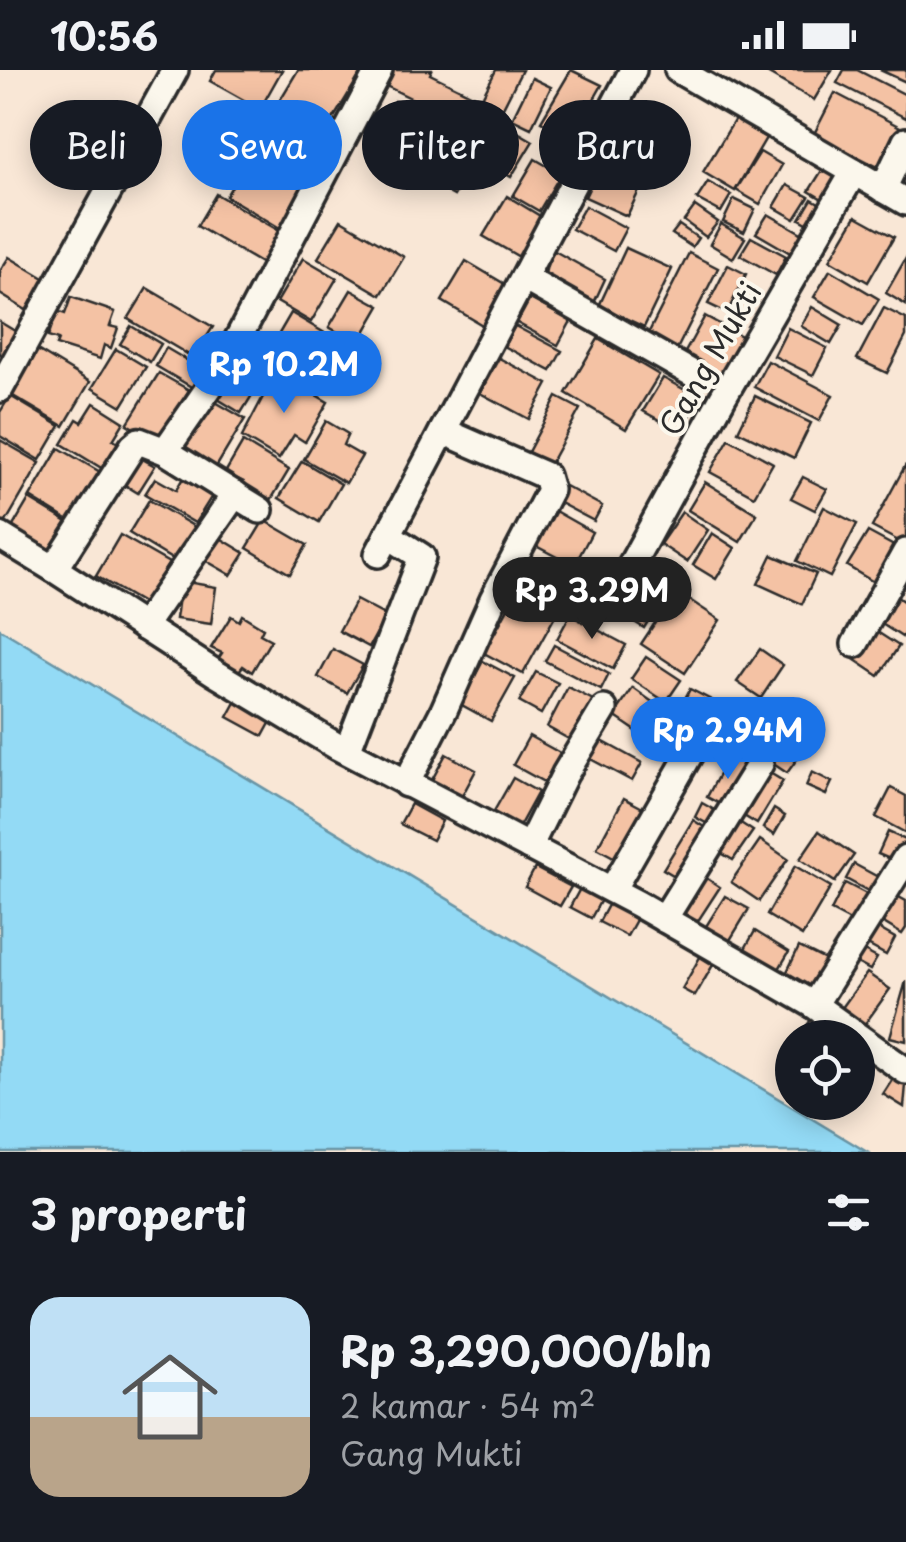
<!DOCTYPE html>
<html lang="id">
<head>
<meta charset="utf-8">
<style>
	:root { --surface:#171b24; --page:#242831; --text:#f1f3f6; --muted:#9ea1a6; --accent:#1a73e8 }
	body { margin:0; font-family:"Playpen Sans",sans-serif; background:var(--page); color:var(--text); height:100vh; display:flex; flex-direction:column; font-size:38px; white-space:nowrap }
	* { box-sizing:border-box; margin:0 }
	p { font-size:32px; color:var(--muted) }
	.icon { flex:none; width:55px; height:55px; fill:none; stroke:currentColor; stroke-width:2; stroke-linecap:round; stroke-linejoin:round }
	.map { position:relative; height:1082px; overflow:hidden }
	.drawer { display:flex; flex-direction:column; background:var(--surface); flex:1 }
	.drawer>* { flex:none }
	.hud { position:absolute; left:30px; top:30px; width:848px; height:90px; display:flex; gap:20px }
	.controls { position:absolute; left:775px; top:950px; display:grid; gap:20px }
	.controls a { display:grid; place-items:center; width:100px; height:100px; border-radius:50%; background:var(--surface); box-shadow:0 5px 25px #0003; font-size:50px }
	.price { position:absolute; translate:-50% -85px; padding:0 22px; border-radius:35px; background:var(--accent); color:#fff; font-size:32px; line-height:65px; filter:drop-shadow(0 2px 5px #0008) }
	.price::after { content:''; position:absolute; left:50%; top:60px; width:30px; height:22px; margin-left:-15px; background:inherit; clip-path:polygon(0 0,100% 0,50% 100%) }
	.price.selected { background:#222; color:#fff }
	ul { padding:0; list-style:none }
	li { display:flex; align-items:center; gap:30px; height:250px; padding:0 30px }
	li span { display:grid; place-items:center; flex:none; width:280px; height:200px; border-radius:30px; color:#555 }
	li>.icon { margin-inline-start:auto }
	span .icon { width:120px; height:120px; fill:#fffc; stroke-width:1 }
	li b { font-size:42px }
	h2 { display:flex; justify-content:space-between; align-items:center; height:120px; padding:0 30px; font-size:42px }
	.tag { padding:0 35px; border-radius:45px; background:var(--surface); box-shadow:0 5px 25px #0003; font-size:35px; line-height:90px }
	.tag.selected { background:var(--accent); color:#fff }
	.status { display:flex; justify-content:space-between; align-items:center; height:70px; padding:0 50px; background:var(--surface); direction:ltr }
	.status svg { height:28px; fill:currentColor }
	.map>svg:first-child { display:block }
	.water { fill:#93daf5; stroke:#6994a4; stroke-width:2.5 }
	.building { fill:#f4c2a4; stroke:#2b2b2b; stroke-width:2.5 }
	.lines { fill:none; stroke-linecap:round; stroke-linejoin:round }
	.street-casing { stroke:#2b2b2b; stroke-width:32 }
	.street { stroke:#fbf7ec; stroke-width:25 }
	.labels { text-anchor:middle; dominant-baseline:central; stroke-width:8; stroke-linejoin:round; paint-order:stroke }
	.street-label { font-size:30px; fill:#2b2b2b; stroke:#fbf7ec }
</style>
</head>
<body>
<div class="status"><b>10:56</b><svg viewBox="0 0 49 12"><path d="M0 12V9h3v3zM5 12V6h3v6zM10 12V3h3v9zM15 12V0h3v12zM26 1h20v11H26zM47 4h2v5h-2z"/></svg></div>
<div class="map">
<svg width="906" height="1082" viewBox="0 0 906 1082">
	<rect width="100%" height="100%" fill="#f9e7d6"/>
	<filter id="ink" filterUnits="userSpaceOnUse"><feTurbulence type="fractalNoise" baseFrequency=".01" numOctaves="2"/><feDisplacementMap in="SourceGraphic" scale="20" xChannelSelector="R" yChannelSelector="G"/><feConvolveMatrix kernelMatrix="1 2 1 2 8 2 1 2 1" color-interpolation-filters="sRGB"/></filter>
	<g filter="url(#ink)">
		<polygon class="water" points="0,559 867,1082 0,1082"/>
		<g class="building">
			<polygon points="216,0 282,0 260,39 210,11"/>
			<polygon points="298,0 363,0 324,64 277,35"/>
			<polygon points="389,0 432,0 430,4 481,29 496,0 522,0 495,53 463,38 456,50 382,14"/>
			<polygon points="571,0 602,15 572,68 541,51"/>
			<polygon points="769,0 832,0 814,30 767,3"/>
			<polygon points="844,0 857,0 906,25 906,48 837,13"/>
			<polygon points="880,0 906,0 906,12"/>
			<polygon points="532,8 551,17 531,58 512,49"/>
			<polygon points="835,23 906,60 886,101 814,64"/>
			<polygon points="395,31 481,78 454,126 368,79"/>
			<polygon points="633,32 655,43 645,63 623,52"/>
			<polygon points="279,41 327,69 308,101 260,73"/>
			<polygon points="735,49 766,68 735,121 703,102"/>
			<polygon points="504,54 533,71 511,107 482,90"/>
			<polygon points="616,61 658,81 627,146 585,127"/>
			<polygon points="257,74 311,106 280,158 226,126"/>
			<polygon points="760,82 782,95 760,134 736,120"/>
			<polygon points="535,89 561,104 539,141 513,126"/>
			<polygon points="826,94 846,106 829,133 809,121"/>
			<polygon points="708,112 731,125 721,142 697,129"/>
			<polygon points="787,115 809,127 795,149 774,137"/>
			<polygon points="216,124 283,163 264,195 197,156"/>
			<polygon points="507,126 545,149 521,188 483,166"/>
			<polygon points="734,129 755,139 744,162 723,152"/>
			<polygon points="812,129 826,137 814,157 800,149"/>
			<polygon points="585,136 626,158 614,181 572,159"/>
			<polygon points="695,136 718,152 706,167 684,151"/>
			<polygon points="768,144 803,164 792,184 756,163"/>
			<polygon points="856,146 894,167 868,212 830,190"/>
			<polygon points="341,150 404,187 381,225 318,188"/>
			<polygon points="721,154 745,168 733,188 710,174"/>
			<polygon points="679,155 698,168 692,177 672,164"/>
			<polygon points="751,167 786,186 776,205 740,185"/>
			<polygon points="626,178 672,199 644,257 599,236"/>
			<polygon points="551,179 605,209 592,237 543,212"/>
			<polygon points="689,183 718,198 677,279 648,264"/>
			<polygon points="9,187 54,214 36,246 0,224 0,201"/>
			<polygon points="303,188 337,208 311,252 277,232"/>
			<polygon points="906,188 906,235 886,223"/>
			<polygon points="466,191 508,216 484,256 442,231"/>
			<polygon points="728,195 746,204 727,243 708,234"/>
			<polygon points="830,200 879,229 863,255 814,227"/>
			<polygon points="147,218 213,257 206,268 228,281 218,297 196,284 194,288 128,249"/>
			<polygon points="351,220 380,236 358,274 329,257"/>
			<polygon points="71,227 115,242 110,256 118,258 111,278 104,275 100,289 56,275 58,270 48,267 57,241 65,244"/>
			<polygon points="530,229 571,251 558,275 517,253"/>
			<polygon points="812,237 842,255 831,274 801,256"/>
			<polygon points="884,238 906,249 906,266 887,303 857,289"/>
			<polygon points="291,243 355,281 334,317 270,279"/>
			<polygon points="705,246 745,268 722,308 683,286"/>
			<polygon points="0,252 23,266 10,289 0,284"/>
			<polygon points="131,256 161,274 150,292 120,274"/>
			<polygon points="515,256 562,281 551,301 504,276"/>
			<polygon points="788,258 827,278 813,305 774,286"/>
			<polygon points="598,269 659,305 626,359 566,323"/>
			<polygon points="34,278 90,312 64,356 8,323"/>
			<polygon points="166,278 210,304 200,322 156,296"/>
			<polygon points="116,279 146,297 122,336 92,318"/>
			<polygon points="499,288 548,314 529,349 480,323"/>
			<polygon points="235,289 264,306 241,343 213,326"/>
			<polygon points="768,291 833,325 819,351 754,317"/>
			<polygon points="276,302 328,332 305,372 294,365 279,389 242,367"/>
			<polygon points="159,303 189,320 158,372 127,354"/>
			<polygon points="663,308 700,328 681,362 643,341"/>
			<polygon points="10,326 60,356 40,390 0,366 0,342"/>
			<polygon points="205,326 245,349 212,404 172,381"/>
			<polygon points="755,326 811,353 794,388 738,361"/>
			<polygon points="557,327 580,339 550,394 528,382"/>
			<polygon points="94,333 124,352 113,370 124,376 108,402 62,374 77,349 82,352"/>
			<polygon points="326,351 348,364 343,375 362,386 346,413 304,389"/>
			<polygon points="729,369 773,393 754,426 710,402"/>
			<polygon points="0,370 40,393 3,457 0,455"/>
			<polygon points="243,372 289,400 268,435 222,408"/>
			<polygon points="59,378 107,406 77,456 30,427"/>
			<polygon points="133,384 155,396 138,423 117,410"/>
			<polygon points="302,391 341,414 319,452 279,428"/>
			<polygon points="905,396 906,397 906,475 872,457"/>
			<polygon points="803,407 827,419 815,440 791,428"/>
			<polygon points="155,408 176,420 183,408 212,426 195,453 145,424"/>
			<polygon points="705,412 757,444 740,472 688,440"/>
			<polygon points="565,416 602,436 594,451 556,431"/>
			<polygon points="29,429 77,458 53,497 6,468"/>
			<polygon points="149,430 195,457 175,491 129,463"/>
			<polygon points="824,437 857,454 830,507 797,491"/>
			<polygon points="555,441 592,462 574,496 536,476"/>
			<polygon points="682,442 708,460 687,492 660,474"/>
			<polygon points="264,450 307,475 290,504 247,478"/>
			<polygon points="868,462 903,481 882,517 847,496"/>
			<polygon points="212,463 245,483 231,505 198,486"/>
			<polygon points="712,463 735,478 716,509 693,495"/>
			<polygon points="120,465 169,493 144,534 96,506"/>
			<polygon points="772,485 816,504 802,534 758,514"/>
			<polygon points="526,487 580,516 571,532 517,503"/>
			<polygon points="641,509 665,524 644,558 620,543"/>
			<polygon points="181,511 216,517 211,554 176,549"/>
			<polygon points="518,520 558,541 523,604 484,583"/>
			<polygon points="676,521 720,550 685,603 641,574"/>
			<polygon points="891,523 906,533 906,561 902,567 874,549"/>
			<polygon points="356,530 386,546 369,577 339,561"/>
			<polygon points="242,545 263,558 260,564 271,570 252,602 243,596 239,601 218,589 222,583 211,578 231,546 239,551"/>
			<polygon points="570,545 626,575 613,599 557,569"/>
			<polygon points="868,556 899,576 879,606 849,586"/>
			<polygon points="554,575 609,604 601,620 545,591"/>
			<polygon points="333,579 363,595 347,623 318,607"/>
			<polygon points="760,579 783,595 761,628 737,612"/>
			<polygon points="646,587 681,610 666,632 631,609"/>
			<polygon points="483,591 515,608 491,651 460,634"/>
			<polygon points="536,602 558,613 541,644 519,632"/>
			<polygon points="568,617 597,632 576,673 547,657"/>
			<polygon points="633,618 658,636 639,663 614,646"/>
			<polygon points="690,619 719,634 709,653 680,638"/>
			<polygon points="239,627 274,646 263,666 228,647"/>
			<polygon points="679,645 702,657 684,691 662,679"/>
			<polygon points="756,649 779,664 763,689 739,673"/>
			<polygon points="529,666 569,688 553,717 513,695"/>
			<polygon points="593,666 642,693 632,711 583,685"/>
			<polygon points="790,668 805,678 787,703 772,693"/>
			<polygon points="446,684 476,700 456,737 426,721"/>
			<polygon points="729,686 750,697 728,738 707,727"/>
			<polygon points="765,700 783,711 757,754 739,743"/>
			<polygon points="812,702 832,712 826,725 806,716"/>
			<polygon points="513,708 538,722 515,764 489,750"/>
			<polygon points="891,718 906,726 906,763 876,747"/>
			<polygon points="624,728 650,742 623,792 597,778"/>
			<polygon points="702,733 725,746 717,759 695,747"/>
			<polygon points="411,734 442,751 432,770 400,754"/>
			<polygon points="774,739 785,746 774,765 763,758"/>
			<polygon points="733,748 753,761 733,790 713,778"/>
			<polygon points="693,750 715,764 685,812 663,799"/>
			<polygon points="819,761 854,785 835,812 800,789"/>
			<polygon points="888,762 906,770 906,779 899,793 878,784"/>
			<polygon points="760,770 788,789 759,831 731,812"/>
			<polygon points="854,794 878,807 870,822 846,809"/>
			<polygon points="795,796 831,817 802,866 767,845"/>
			<polygon points="535,798 571,817 560,836 525,817"/>
			<polygon points="697,802 720,817 694,857 671,841"/>
			<polygon points="845,813 872,827 858,855 831,841"/>
			<polygon points="582,815 603,826 591,848 570,837"/>
			<polygon points="614,824 642,839 627,866 599,852"/>
			<polygon points="725,826 749,839 727,875 703,861"/>
			<polygon points="897,826 906,831 906,858 902,864 882,852"/>
			<polygon points="874,856 895,868 886,885 864,873"/>
			<polygon points="755,861 789,882 776,904 742,884"/>
			<polygon points="799,877 833,894 817,925 784,908"/>
			<polygon points="862,880 877,888 870,900 855,892"/>
			<polygon points="700,887 713,895 695,926 682,919"/>
			<polygon points="867,903 890,919 862,958 839,942"/>
			<polygon points="906,911 906,971 890,967"/>
			<polygon points="813,947 843,968 798,968"/>
			<polygon points="894,1007 906,1015 904,1037 883,1024"/>
		</g>
		<g class="lines">
			<defs>
				<g id="street">
					<polyline points="678,0 906,132"/>
					<polyline points="883,119 906,71"/>
					<polyline points="524,208 695,305"/>
					<polyline points="0,319 175,0"/>
					<polyline points="165,381 222,299 379,0"/>
					<polyline points="0,466 54,499 133,376 139,371 165,381 260,440"/>
					<polyline points="378,484 633,0"/>
					<polyline points="54,499 215,603 338,677 638,834 814,935 906,1001"/>
					<polyline points="624,508 723,327 854,102"/>
					<polyline points="143,557 235,424"/>
					<polyline points="855,574 906,482"/>
					<polyline points="347,681 422,487 388,465"/>
					<polyline points="406,714 444,640 493,529 550,420 546,406 443,361"/>
					<polyline points="529,777 565,704 604,639"/>
					<polyline points="612,820 699,668"/>
					<polyline points="664,849 760,694"/>
					<polyline points="814,935 906,788"/>
				</g>
			</defs>
			<use href="#street" class="street-casing"/>
			<use href="#street" class="street"/>
		</g>
	</g>
	<g class="labels">
		<g class="street-label">
			<text transform="translate(709 288) rotate(-60)">Gang Mukti</text>
		</g>
	</g>
</svg>
<div class="controls">
<a><svg class="icon" aria-label="locate" viewBox="0 0 24 24"><circle cx="12" cy="12" r="6"/><path d="M12 2v4M12 18v4M2 12h4M18 12h4"/></svg></a>
</div>
<b class="price" style="left:284px;top:346px">Rp 10.2M</b>
<b class="price selected" style="left:592px;top:572px">Rp 3.29M</b>
<b class="price" style="left:728px;top:712px">Rp 2.94M</b>
<div class="hud">
<a class="tag">Beli</a>
<a class="tag selected">Sewa</a>
<a class="tag">Filter</a>
<a class="tag">Baru</a>
</div>
</div>
<section class="drawer">
<h2>3 properti<svg class="icon" aria-label="filters" viewBox="0 0 24 24"><path d="M4 7h16M4 17h16"/><circle cx="9" cy="7" r="2"/><circle cx="15" cy="17" r="2"/></svg></h2>
<ul>
<li><span style="background:linear-gradient(#bfe0f5 60%,#b9a48a 0)"><svg class="icon" aria-label="home" viewBox="0 0 24 24"><path d="M3 11l9-7 9 7M6 9v11h12V9"/></svg></span><div><b>Rp 3,290,000/bln</b><p>2 kamar · 54 m²</p><p>Gang Mukti</p></div></li>
</ul>
</section>
</body>
</html>
